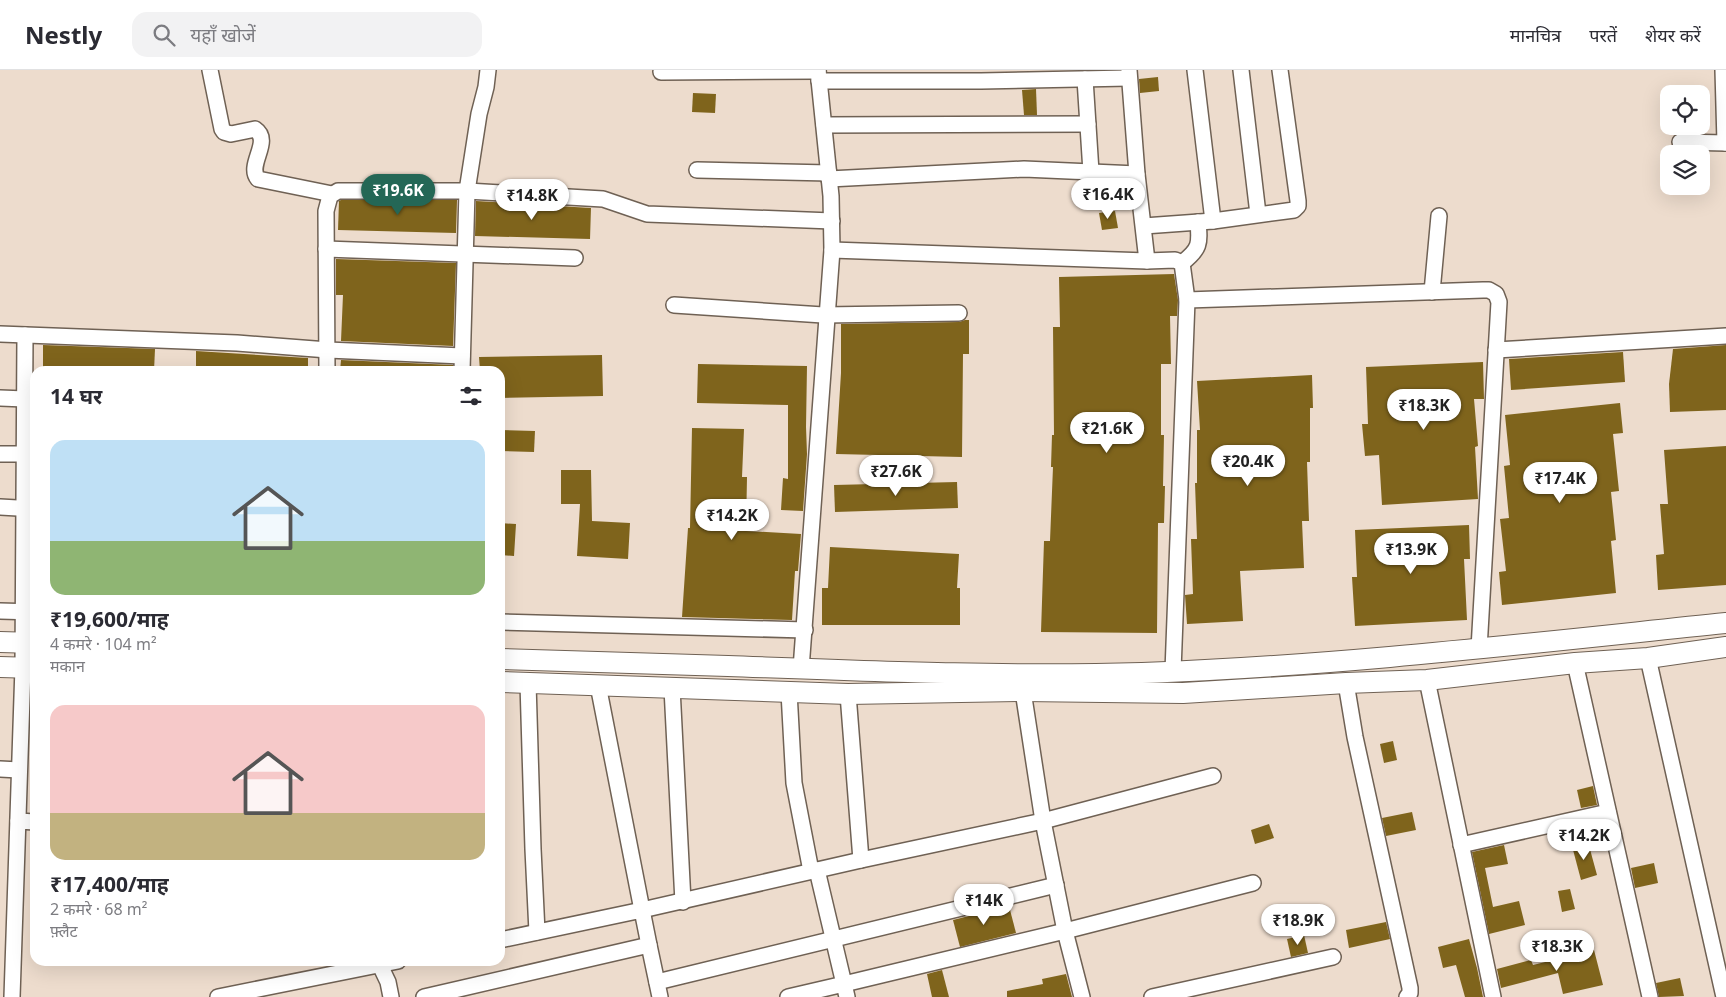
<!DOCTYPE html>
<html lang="hi">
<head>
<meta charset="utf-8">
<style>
	:root { --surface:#fff; --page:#f2f2f3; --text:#2b2b33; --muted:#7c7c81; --line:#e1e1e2; --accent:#246756 }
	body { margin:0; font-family:"Noto Sans","Noto Sans Devanagari",sans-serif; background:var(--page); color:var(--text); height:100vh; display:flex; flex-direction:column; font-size:19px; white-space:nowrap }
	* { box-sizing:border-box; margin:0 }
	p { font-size:16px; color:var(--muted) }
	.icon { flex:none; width:28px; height:28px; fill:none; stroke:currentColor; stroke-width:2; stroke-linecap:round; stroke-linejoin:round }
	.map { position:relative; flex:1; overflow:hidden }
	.details { position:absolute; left:30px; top:296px; width:475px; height:600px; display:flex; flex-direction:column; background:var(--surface); border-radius:15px; box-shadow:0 5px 20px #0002 }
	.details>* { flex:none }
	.controls { position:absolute; left:1660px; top:15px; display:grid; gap:10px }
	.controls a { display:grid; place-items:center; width:50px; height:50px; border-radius:10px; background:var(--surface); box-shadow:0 5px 20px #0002; font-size:25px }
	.price { position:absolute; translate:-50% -42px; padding:0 11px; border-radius:18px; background:#fff; color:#222; font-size:16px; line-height:32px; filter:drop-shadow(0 1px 2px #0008) }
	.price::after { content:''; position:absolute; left:50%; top:30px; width:15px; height:11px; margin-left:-8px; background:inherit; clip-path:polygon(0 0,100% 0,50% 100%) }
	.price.selected { background:var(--accent); color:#fff }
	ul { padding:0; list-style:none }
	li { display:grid; align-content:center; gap:10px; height:265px; padding:0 20px }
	li span { display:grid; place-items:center; height:155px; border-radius:15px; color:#555 }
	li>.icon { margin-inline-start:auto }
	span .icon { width:90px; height:90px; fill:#fffc; stroke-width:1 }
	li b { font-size:21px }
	h2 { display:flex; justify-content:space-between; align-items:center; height:60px; padding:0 20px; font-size:21px }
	header { display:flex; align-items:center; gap:30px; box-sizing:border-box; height:70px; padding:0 25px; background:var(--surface); border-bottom:1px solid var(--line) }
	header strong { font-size:24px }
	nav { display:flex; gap:28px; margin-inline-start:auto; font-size:18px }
	.search { width:350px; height:45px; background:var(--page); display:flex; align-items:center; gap:12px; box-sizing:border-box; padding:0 18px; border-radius:15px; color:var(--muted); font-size:19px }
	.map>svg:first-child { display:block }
	.building { fill:#7f641c }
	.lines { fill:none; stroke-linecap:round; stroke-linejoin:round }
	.street-casing { stroke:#6f6154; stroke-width:18 }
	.secondary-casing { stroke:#6f6154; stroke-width:22 }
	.street { stroke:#fff; stroke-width:15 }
	.secondary { stroke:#fff; stroke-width:20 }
</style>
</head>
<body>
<header>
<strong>Nestly</strong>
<div class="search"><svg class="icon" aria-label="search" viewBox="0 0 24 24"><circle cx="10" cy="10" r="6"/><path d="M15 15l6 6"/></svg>यहाँ खोजें</div>
<nav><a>मानचित्र</a><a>परतें</a><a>शेयर करें</a></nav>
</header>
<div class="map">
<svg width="1726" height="927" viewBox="0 0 1726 927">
	<rect width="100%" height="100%" fill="#eddccd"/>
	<g class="building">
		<polygon points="1158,7 1159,21 1140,23 1139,9"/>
		<polygon points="1036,19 1037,45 1024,45 1022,20"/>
		<polygon points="693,23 716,24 715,43 692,42"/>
		<polygon points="341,130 457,130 456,163 338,160 339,131"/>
		<polygon points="476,131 591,138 590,169 475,166"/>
		<polygon points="1115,141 1118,158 1102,160 1099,143"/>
		<polygon points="336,189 456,193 453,276 341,271 343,225 336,225"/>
		<polygon points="1174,204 1178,230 1177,246 1170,246 1171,294 1161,294 1161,365 1164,365 1163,416 1165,416 1164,453 1158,453 1157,563 1041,562 1044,471 1050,471 1053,397 1051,397 1052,365 1054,365 1053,257 1060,257 1059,207"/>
		<polygon points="965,250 969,250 969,284 963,284 962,387 836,384 841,303 841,254 959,252"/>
		<polygon points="43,275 155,279 154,301 43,301"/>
		<polygon points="1726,275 1726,340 1670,342 1669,314 1673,279"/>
		<polygon points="196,281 308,288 308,301 196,301"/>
		<polygon points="1623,282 1625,312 1511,320 1509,289"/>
		<polygon points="602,285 603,326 500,328 500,301 480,301 479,287"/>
		<polygon points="341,290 453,295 453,301 340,301"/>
		<polygon points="1483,292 1484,329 1474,329 1478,376 1475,377 1478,429 1382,435 1379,385 1365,386 1362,354 1368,354 1366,297"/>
		<polygon points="698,294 807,296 806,357 807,384 803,441 781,440 783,408 788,409 788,335 697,333"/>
		<polygon points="1312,305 1313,338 1310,338 1310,392 1307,392 1309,451 1302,451 1304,498 1240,501 1243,551 1187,554 1185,525 1193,524 1191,469 1197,469 1195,413 1197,413 1197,360 1200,360 1197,311"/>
		<polygon points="1620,333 1623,363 1613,364 1619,421 1611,422 1616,470 1611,471 1616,523 1502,535 1499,502 1506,501 1500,449 1509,448 1504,396 1510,395 1505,345"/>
		<polygon points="692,358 744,359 742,407 747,407 746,461 801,464 798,501 795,501 792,550 682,547 688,458 690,458"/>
		<polygon points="500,360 535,361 534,382 500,381"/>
		<polygon points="1726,376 1726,515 1658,520 1656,485 1664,484 1660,434 1668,434 1664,380"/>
		<polygon points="561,400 591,400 592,451 630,453 628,489 577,486 580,434 561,434"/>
		<polygon points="957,412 958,438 835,442 834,415"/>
		<polygon points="500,453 516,454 514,486 500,485"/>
		<polygon points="1469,455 1470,489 1464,489 1467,550 1355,556 1352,507 1357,507 1355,460"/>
		<polygon points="830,477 959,484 957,518 960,518 960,555 822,555 822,518 828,518"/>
		<polygon points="1393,671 1397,690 1384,693 1380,674"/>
		<polygon points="1593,716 1597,735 1581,738 1577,720"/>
		<polygon points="1412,742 1416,760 1386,766 1382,748"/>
		<polygon points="1269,754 1274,768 1255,774 1251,760"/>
		<polygon points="1588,772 1597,805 1581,810 1572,776"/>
		<polygon points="1504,775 1508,794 1485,798 1493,837 1519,831 1525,855 1489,864 1472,782"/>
		<polygon points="1654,793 1658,813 1635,818 1631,798"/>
		<polygon points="1570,819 1575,839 1562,842 1558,821"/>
		<polygon points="1009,836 1016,863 960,877 953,850"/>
		<polygon points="1386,852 1390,869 1349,878 1346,860"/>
		<polygon points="1304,865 1308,883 1291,887 1287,869"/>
		<polygon points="1469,869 1477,898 1483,927 1465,927 1456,895 1443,898 1438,877"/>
		<polygon points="1594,880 1603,915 1563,924 1558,903 1501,918 1497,899 1531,890 1533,895"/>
		<polygon points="942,900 949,927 932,927 927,904"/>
		<polygon points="1066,904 1072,927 1007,927 1007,921 1043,914 1042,909"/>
		<polygon points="1680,908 1684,926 1659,927 1656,913"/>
	</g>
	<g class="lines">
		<defs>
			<g id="street">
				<path d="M210,0L222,59L224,62L231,64L255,59C273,71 246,95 258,109L332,124"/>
				<polyline points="1195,0 1213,151"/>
				<polyline points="1241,0 1258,144"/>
				<polyline points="1723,0 1725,73"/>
				<polyline points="661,2 818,1"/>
				<polyline points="1085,9 1091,102"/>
				<polyline points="819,11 981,11 1129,8"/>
				<polyline points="824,55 1088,54"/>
				<polyline points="1680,72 1726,73"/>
				<polyline points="697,100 829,103"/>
				<polyline points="829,109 1024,99 1137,104"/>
				<polyline points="1144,156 1213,151 1294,140 1298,136 1298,131 1280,0"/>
				<polyline points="326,179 575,188"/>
				<polyline points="832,180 1147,191 1137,104 1129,0"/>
				<polyline points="1147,191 1175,190 1182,193 1187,230 1173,601"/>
				<path d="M1182,193C1200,179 1200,174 1198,152"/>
				<polyline points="1432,222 1439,146"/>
				<polyline points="1187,230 1483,220 1489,220 1496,224 1499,232 1479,579"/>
				<polyline points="674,235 823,245 959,243"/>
				<polyline points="0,264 237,273 328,280 462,286"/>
				<polyline points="1496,280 1726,266"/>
				<polyline points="327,301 326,141 330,126 338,121 467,121 603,129 647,144 832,151"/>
				<polyline points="462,301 467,121 479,44 486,17 488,0"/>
				<polyline points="0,328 25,329"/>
				<polyline points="0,384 35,384"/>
				<polyline points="0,437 35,439"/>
				<polyline points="0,541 35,542"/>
				<polyline points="500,552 805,560"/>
				<polyline points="1648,588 1724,927"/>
				<polyline points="1575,593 1650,927"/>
				<polyline points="801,599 832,180 831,126 818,0"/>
				<polyline points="1427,610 1493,927"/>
				<polyline points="1023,612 1023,621 1043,751 1065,861 1082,927"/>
				<polyline points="528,613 533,779 537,862"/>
				<polyline points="1346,613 1355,667 1410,918 1410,923 1407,927"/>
				<polyline points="598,615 642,840 861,790 1043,751 1213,706"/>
				<polyline points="672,618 683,832"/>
				<polyline points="789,622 794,713 811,801"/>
				<polyline points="848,624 861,790"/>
				<polyline points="0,699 19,700"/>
				<polyline points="18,751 35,752"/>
				<polyline points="1461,775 1608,742"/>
				<polyline points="817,800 844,914 1065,861 1253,813"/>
				<polyline points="649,875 660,927"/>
				<polyline points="378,891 388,912 391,927"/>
				<polyline points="657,912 1056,815"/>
				<polyline points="12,927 23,597 25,265"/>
				<polyline points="218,927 398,891"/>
				<polyline points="424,927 649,875 642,840 500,870"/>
				<polyline points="788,927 844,914 847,927"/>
				<polyline points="1152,927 1333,887"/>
			</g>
			<g id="secondary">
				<polyline points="0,572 35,573"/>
				<path d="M500,589C576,591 652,593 728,596C866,601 1004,607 1142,603C1337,596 1532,573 1726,553"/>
				<polyline points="0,597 35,598"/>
				<polyline points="500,612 848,624 1023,621 1183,623 1346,613 1427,610 1575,593 1648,588 1726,577"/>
			</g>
		</defs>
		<use href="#street" class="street-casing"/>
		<use href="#secondary" class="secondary-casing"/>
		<use href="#street" class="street"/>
		<use href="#secondary" class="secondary"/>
	</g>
</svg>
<div class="controls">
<a><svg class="icon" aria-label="locate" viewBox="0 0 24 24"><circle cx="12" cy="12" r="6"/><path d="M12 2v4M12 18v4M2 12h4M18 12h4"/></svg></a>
<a><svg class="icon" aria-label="layers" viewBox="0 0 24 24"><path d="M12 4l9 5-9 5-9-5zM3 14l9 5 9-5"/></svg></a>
</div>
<b class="price selected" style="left:398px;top:146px">₹19.6K</b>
<b class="price" style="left:1108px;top:150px">₹16.4K</b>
<b class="price" style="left:532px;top:151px">₹14.8K</b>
<b class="price" style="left:1424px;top:361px">₹18.3K</b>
<b class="price" style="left:1107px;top:384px">₹21.6K</b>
<b class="price" style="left:1248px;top:417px">₹20.4K</b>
<b class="price" style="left:896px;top:427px">₹27.6K</b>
<b class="price" style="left:1560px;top:434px">₹17.4K</b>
<b class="price" style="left:732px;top:471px">₹14.2K</b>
<b class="price" style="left:1411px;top:505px">₹13.9K</b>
<b class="price" style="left:1584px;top:791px">₹14.2K</b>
<b class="price" style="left:984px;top:856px">₹14K</b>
<b class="price" style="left:1298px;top:876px">₹18.9K</b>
<b class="price" style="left:1557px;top:902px">₹18.3K</b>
<section class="details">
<h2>14 घर<svg class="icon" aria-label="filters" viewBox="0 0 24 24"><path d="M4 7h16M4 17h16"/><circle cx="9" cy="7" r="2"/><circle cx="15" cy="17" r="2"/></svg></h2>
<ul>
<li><span style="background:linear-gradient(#bfe0f5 65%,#8fb573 0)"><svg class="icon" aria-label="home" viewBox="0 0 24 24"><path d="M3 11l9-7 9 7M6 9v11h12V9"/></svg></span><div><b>₹19,600/माह</b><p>4 कमरे · 104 m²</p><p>मकान</p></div></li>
<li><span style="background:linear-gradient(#f6c9c9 70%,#c2b280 0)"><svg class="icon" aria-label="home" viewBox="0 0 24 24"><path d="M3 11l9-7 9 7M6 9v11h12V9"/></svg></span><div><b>₹17,400/माह</b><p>2 कमरे · 68 m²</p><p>फ़्लैट</p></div></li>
</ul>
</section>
</div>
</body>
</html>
